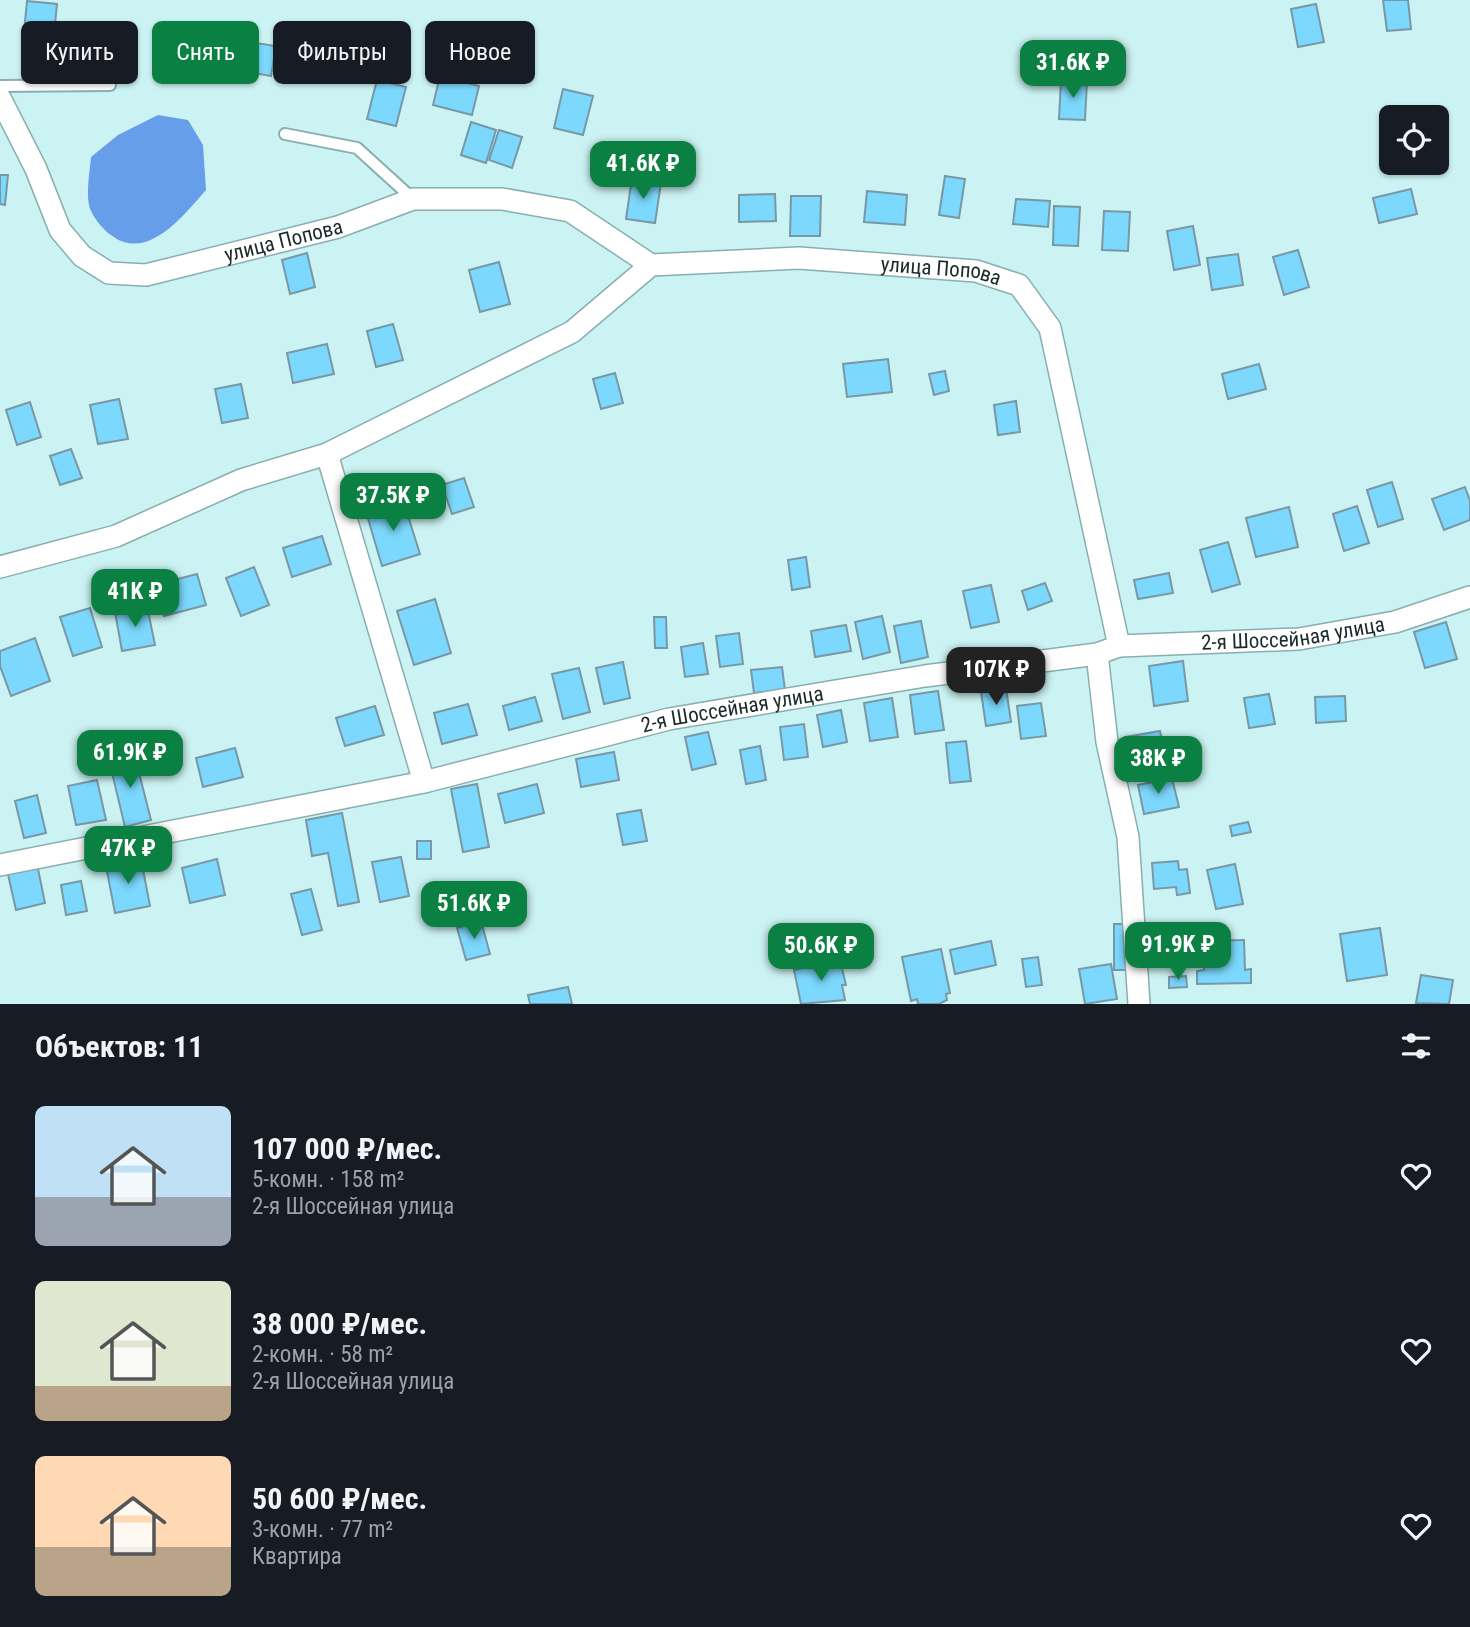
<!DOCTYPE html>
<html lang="ru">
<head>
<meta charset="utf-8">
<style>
	:root { --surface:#171b24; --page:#242831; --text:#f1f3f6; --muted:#9ea1a6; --accent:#0b8043 }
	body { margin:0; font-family:"Roboto Condensed",sans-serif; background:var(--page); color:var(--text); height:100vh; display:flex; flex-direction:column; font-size:26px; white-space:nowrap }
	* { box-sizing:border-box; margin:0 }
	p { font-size:23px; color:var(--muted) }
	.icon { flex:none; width:38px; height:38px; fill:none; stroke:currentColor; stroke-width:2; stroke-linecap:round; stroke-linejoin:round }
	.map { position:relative; height:1004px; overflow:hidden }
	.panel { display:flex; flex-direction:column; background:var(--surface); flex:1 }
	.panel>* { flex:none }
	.guide { position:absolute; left:21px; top:21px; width:700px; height:63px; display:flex; gap:14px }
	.buttons { position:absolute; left:1379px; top:105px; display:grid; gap:14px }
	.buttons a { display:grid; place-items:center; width:70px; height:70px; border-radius:10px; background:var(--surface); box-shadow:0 2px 5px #0004; font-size:35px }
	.price { position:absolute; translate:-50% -60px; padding:0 16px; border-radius:14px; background:var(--accent); color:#fff; font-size:23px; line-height:46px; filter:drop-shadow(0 2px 4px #0008) }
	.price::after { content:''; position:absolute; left:50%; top:42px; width:21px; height:16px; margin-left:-10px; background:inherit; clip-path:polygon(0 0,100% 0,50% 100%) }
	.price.on { background:#222; color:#fff }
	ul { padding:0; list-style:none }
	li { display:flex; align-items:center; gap:21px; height:175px; padding:0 35px }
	li span { display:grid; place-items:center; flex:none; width:196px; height:140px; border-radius:10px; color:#555 }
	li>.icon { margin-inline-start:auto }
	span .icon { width:84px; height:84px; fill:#fffc; stroke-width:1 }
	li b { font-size:30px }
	h2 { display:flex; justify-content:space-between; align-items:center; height:84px; padding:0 35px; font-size:30px }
	.chip { padding:0 24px; border-radius:10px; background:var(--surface); box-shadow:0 2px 5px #0004; font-size:24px; line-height:63px }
	.chip.on { background:var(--accent); color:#fff }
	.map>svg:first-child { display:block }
	.water { fill:#679eea }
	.building { fill:#7cd8fd; stroke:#7998a6; stroke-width:2 }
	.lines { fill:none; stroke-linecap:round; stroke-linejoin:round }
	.service-casing { stroke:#89aeaf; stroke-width:14 }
	.minor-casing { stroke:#89aeaf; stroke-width:24 }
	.service { stroke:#fff; stroke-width:10 }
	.minor { stroke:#fff; stroke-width:21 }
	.labels { text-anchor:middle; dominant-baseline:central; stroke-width:5; stroke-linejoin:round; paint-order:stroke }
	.street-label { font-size:21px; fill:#1a2929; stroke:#fff }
</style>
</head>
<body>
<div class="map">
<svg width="1470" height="1004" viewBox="0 0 1470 1004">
	<rect width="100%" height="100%" fill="#ccf3f3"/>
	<path class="water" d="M158,115L188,120L203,145L206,190C183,216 147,263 111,235C103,230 91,215 89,205C86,191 90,171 91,157L118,135Z"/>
	<g class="building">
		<polygon points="1383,0 1408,0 1411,29 1387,31"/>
		<polygon points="27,1 57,4 53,44 23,42"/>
		<polygon points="1316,4 1324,42 1298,47 1291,9"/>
		<polygon points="236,40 276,46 271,76 231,69"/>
		<polygon points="95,45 135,48 133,78 92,75"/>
		<polygon points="440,76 479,86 472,115 433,105"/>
		<polygon points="377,80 406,87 396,126 367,119"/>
		<polygon points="1061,80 1087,81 1085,120 1059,119"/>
		<polygon points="563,89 593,96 583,135 554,128"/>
		<polygon points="471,122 496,130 486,163 461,155"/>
		<polygon points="499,130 522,137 512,168 489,160"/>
		<polygon points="0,175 8,175 5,205 0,204"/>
		<polygon points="945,176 965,179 959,218 939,215"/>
		<polygon points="632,178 661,183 655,223 626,219"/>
		<polygon points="1411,189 1417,214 1379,223 1373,198"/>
		<polygon points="867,191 907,195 905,225 864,222"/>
		<polygon points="775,194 776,221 739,222 739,195"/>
		<polygon points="791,196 821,196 820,236 790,236"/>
		<polygon points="1016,199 1050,201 1048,227 1013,224"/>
		<polygon points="1054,206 1080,207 1078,246 1053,245"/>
		<polygon points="1104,211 1130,212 1128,251 1102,250"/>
		<polygon points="1193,226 1200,265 1174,270 1167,231"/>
		<polygon points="1298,250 1309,287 1284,295 1273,257"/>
		<polygon points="307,253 315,287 290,294 282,260"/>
		<polygon points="1238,254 1243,285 1212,290 1207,258"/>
		<polygon points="499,262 510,304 480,312 469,270"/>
		<polygon points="393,324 403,360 376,367 367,331"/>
		<polygon points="327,344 334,374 293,383 287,353"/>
		<polygon points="888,359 892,392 847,397 843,364"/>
		<polygon points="1259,364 1266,389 1228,399 1222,374"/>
		<polygon points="945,371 949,391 934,395 929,374"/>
		<polygon points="615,373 623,403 601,409 593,379"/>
		<polygon points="241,384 248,418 222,423 215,389"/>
		<polygon points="119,399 128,439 98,444 90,405"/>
		<polygon points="1016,401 1020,432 998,435 994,405"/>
		<polygon points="30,402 41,437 17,445 6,410"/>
		<polygon points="71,449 82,478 60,485 50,456"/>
		<polygon points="464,478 474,507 452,514 442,485"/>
		<polygon points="1392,482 1403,519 1378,527 1367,490"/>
		<polygon points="1465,487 1470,501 1470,520 1444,530 1432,499"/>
		<polygon points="403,500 420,554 382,566 366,512"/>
		<polygon points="1357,506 1369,543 1344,551 1333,514"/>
		<polygon points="1289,507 1298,547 1256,557 1246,518"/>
		<polygon points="322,536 331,564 292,577 283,548"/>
		<polygon points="1228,542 1240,584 1212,592 1200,550"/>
		<polygon points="806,557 810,587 792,590 788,560"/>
		<polygon points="254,567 269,605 241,616 226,578"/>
		<polygon points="1169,573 1173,593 1138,599 1134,580"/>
		<polygon points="197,574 206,605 164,616 155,585"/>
		<polygon points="1045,583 1052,601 1028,610 1022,591"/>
		<polygon points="991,585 999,622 971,628 963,591"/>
		<polygon points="435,599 451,653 414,665 397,611"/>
		<polygon points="147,606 155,645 122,651 115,612"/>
		<polygon points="90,608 102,647 73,656 60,617"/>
		<polygon points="882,616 890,652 863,659 855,622"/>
		<polygon points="654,617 666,617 667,648 655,648"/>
		<polygon points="921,621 928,657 901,663 894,626"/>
		<polygon points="1446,622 1457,659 1425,668 1414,632"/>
		<polygon points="846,625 851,651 815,657 811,631"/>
		<polygon points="739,633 743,664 720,667 716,636"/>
		<polygon points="35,638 50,681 11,696 0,666 0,651"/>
		<polygon points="703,643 708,674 685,677 681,647"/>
		<polygon points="1183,661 1188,701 1154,706 1149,666"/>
		<polygon points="623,662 630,698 604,704 596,668"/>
		<polygon points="782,667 785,690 754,693 751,670"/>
		<polygon points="579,668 590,712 563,719 552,674"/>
		<polygon points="1006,688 1011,722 986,726 981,692"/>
		<polygon points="938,691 944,730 915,734 910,695"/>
		<polygon points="1269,694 1275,724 1249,728 1244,698"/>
		<polygon points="1345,696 1346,721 1316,723 1315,697"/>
		<polygon points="535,697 542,721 509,730 503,706"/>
		<polygon points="892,698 898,737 870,741 864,703"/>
		<polygon points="1041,703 1046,736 1021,739 1017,706"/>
		<polygon points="468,704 477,735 442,744 434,713"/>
		<polygon points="375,706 384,735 345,746 336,718"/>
		<polygon points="841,710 847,742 823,747 817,715"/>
		<polygon points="804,724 808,757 784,760 780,727"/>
		<polygon points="1160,731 1166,762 1130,768 1125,737"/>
		<polygon points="708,732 716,764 692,770 685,737"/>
		<polygon points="966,741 971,781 950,783 946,743"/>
		<polygon points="760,746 766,780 746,784 740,750"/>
		<polygon points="235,748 243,777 203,787 196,758"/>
		<polygon points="614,752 619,780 581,787 576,759"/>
		<polygon points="134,753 151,820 125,827 109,760"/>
		<polygon points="1172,778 1179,807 1144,814 1138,785"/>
		<polygon points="97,780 106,820 76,825 68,786"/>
		<polygon points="477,784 489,847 463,852 451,789"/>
		<polygon points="537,784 544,813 505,823 498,794"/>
		<polygon points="37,795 46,833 24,838 15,801"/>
		<polygon points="641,810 647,841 623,845 617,814"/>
		<polygon points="342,813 359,902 338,906 328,853 312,856 306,820"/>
		<polygon points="1248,822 1251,832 1232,836 1230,826"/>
		<rect x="417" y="841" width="14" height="18"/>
		<polygon points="401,857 409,896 380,902 372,862"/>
		<polygon points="141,859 150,906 115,913 106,866"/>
		<polygon points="217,859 225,895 190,903 182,868"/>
		<polygon points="1178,861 1179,870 1187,869 1190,893 1177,895 1176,887 1154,889 1152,863"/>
		<polygon points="37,864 45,903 16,910 7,870"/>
		<polygon points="1235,864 1243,904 1216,909 1207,870"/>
		<polygon points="81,881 87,911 66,915 61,885"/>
		<polygon points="311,889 322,930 302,935 291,894"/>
		<polygon points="481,921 490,954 466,960 457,928"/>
		<polygon points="1114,924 1129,924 1128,970 1114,970"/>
		<polygon points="1380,928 1387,975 1347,981 1340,934"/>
		<polygon points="1244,940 1245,970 1251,969 1251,983 1197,984 1197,971 1204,970 1204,962 1197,961 1197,946 1203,946 1203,941"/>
		<polygon points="991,941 996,965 955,974 950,950"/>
		<polygon points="941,949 950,993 946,994 947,1000 939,1004 918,1004 917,999 911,1001 902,957"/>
		<polygon points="1038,957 1042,985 1026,987 1022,959"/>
		<polygon points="840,960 846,985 842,985 845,1000 801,1004 794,970"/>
		<polygon points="1111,964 1117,999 1085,1004 1079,969"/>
		<polygon points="1421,975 1453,980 1449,1004 1416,1003"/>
		<polygon points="1186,976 1187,987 1169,988 1169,977"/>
		<polygon points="568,987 572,1004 530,1004 528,995"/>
	</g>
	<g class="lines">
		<defs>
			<g id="service">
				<polyline points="0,86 110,85"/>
				<polyline points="285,134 357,148 413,199"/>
			</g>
			<g id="minor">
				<path id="s1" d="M0,98L36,169L60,230L82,256L109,273L146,275L338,227L413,199H502L570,211L651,265"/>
				<polyline points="327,454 424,782"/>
				<path id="s2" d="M0,567L116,536L241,480L327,454L572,332L651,265L799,258L976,271L1019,285L1050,328L1119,646"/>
				<polyline points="1097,654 1107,742 1128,837 1139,1004"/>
				<path id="s3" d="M0,865L424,782L669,719L925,676L1097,654L1119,646L1299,639L1395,622L1470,597"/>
			</g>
		</defs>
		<use href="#service" class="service-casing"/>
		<use href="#minor" class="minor-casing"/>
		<use href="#service" class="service"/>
		<use href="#minor" class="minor"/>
	</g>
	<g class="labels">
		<g class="street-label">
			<text stroke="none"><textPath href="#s1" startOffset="390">улица Попова</textPath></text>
			<text stroke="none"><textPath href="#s2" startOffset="1015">улица Попова</textPath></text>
			<text stroke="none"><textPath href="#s3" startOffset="1316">2-я Шоссейная улица</textPath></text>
			<text stroke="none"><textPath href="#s3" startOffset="749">2-я Шоссейная улица</textPath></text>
		</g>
	</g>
</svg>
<div class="buttons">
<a><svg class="icon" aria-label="locate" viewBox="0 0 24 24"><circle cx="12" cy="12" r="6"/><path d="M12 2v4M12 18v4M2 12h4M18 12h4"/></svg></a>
</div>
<b class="price" style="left:1073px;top:100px">31.6K ₽</b>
<b class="price" style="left:643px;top:201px">41.6K ₽</b>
<b class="price" style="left:393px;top:533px">37.5K ₽</b>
<b class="price" style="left:135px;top:629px">41K ₽</b>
<b class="price on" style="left:996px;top:707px">107K ₽</b>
<b class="price" style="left:130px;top:790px">61.9K ₽</b>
<b class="price" style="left:1158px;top:796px">38K ₽</b>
<b class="price" style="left:128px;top:886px">47K ₽</b>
<b class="price" style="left:474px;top:941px">51.6K ₽</b>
<b class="price" style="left:1178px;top:982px">91.9K ₽</b>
<b class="price" style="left:821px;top:983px">50.6K ₽</b>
<div class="guide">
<a class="chip">Купить</a>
<a class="chip on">Снять</a>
<a class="chip">Фильтры</a>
<a class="chip">Новое</a>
</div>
</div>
<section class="panel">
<h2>Объектов: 11<svg class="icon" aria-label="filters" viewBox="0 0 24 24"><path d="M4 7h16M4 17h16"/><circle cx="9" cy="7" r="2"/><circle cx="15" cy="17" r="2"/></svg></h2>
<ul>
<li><span style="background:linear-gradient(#bfe0f5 65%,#9aa5b1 0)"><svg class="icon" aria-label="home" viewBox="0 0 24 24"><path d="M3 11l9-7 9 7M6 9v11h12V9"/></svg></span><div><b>107 000 ₽/мес.</b><p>5-комн. · 158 m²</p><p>2-я Шоссейная улица</p></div><svg class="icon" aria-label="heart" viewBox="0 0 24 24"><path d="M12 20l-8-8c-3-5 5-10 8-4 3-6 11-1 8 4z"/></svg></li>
<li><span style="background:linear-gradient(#dfe7d0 75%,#b9a48a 0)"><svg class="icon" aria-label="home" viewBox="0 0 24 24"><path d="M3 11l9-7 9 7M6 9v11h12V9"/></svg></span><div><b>38 000 ₽/мес.</b><p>2-комн. · 58 m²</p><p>2-я Шоссейная улица</p></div><svg class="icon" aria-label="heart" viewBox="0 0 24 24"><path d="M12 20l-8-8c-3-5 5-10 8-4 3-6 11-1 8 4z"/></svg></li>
<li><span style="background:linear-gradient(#ffd9b3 65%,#b9a48a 0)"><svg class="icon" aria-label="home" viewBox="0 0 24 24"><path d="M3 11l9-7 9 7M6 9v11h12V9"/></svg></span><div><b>50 600 ₽/мес.</b><p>3-комн. · 77 m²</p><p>Квартира</p></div><svg class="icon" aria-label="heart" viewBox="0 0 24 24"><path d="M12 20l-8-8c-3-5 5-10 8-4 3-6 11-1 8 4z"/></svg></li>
</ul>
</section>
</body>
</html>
